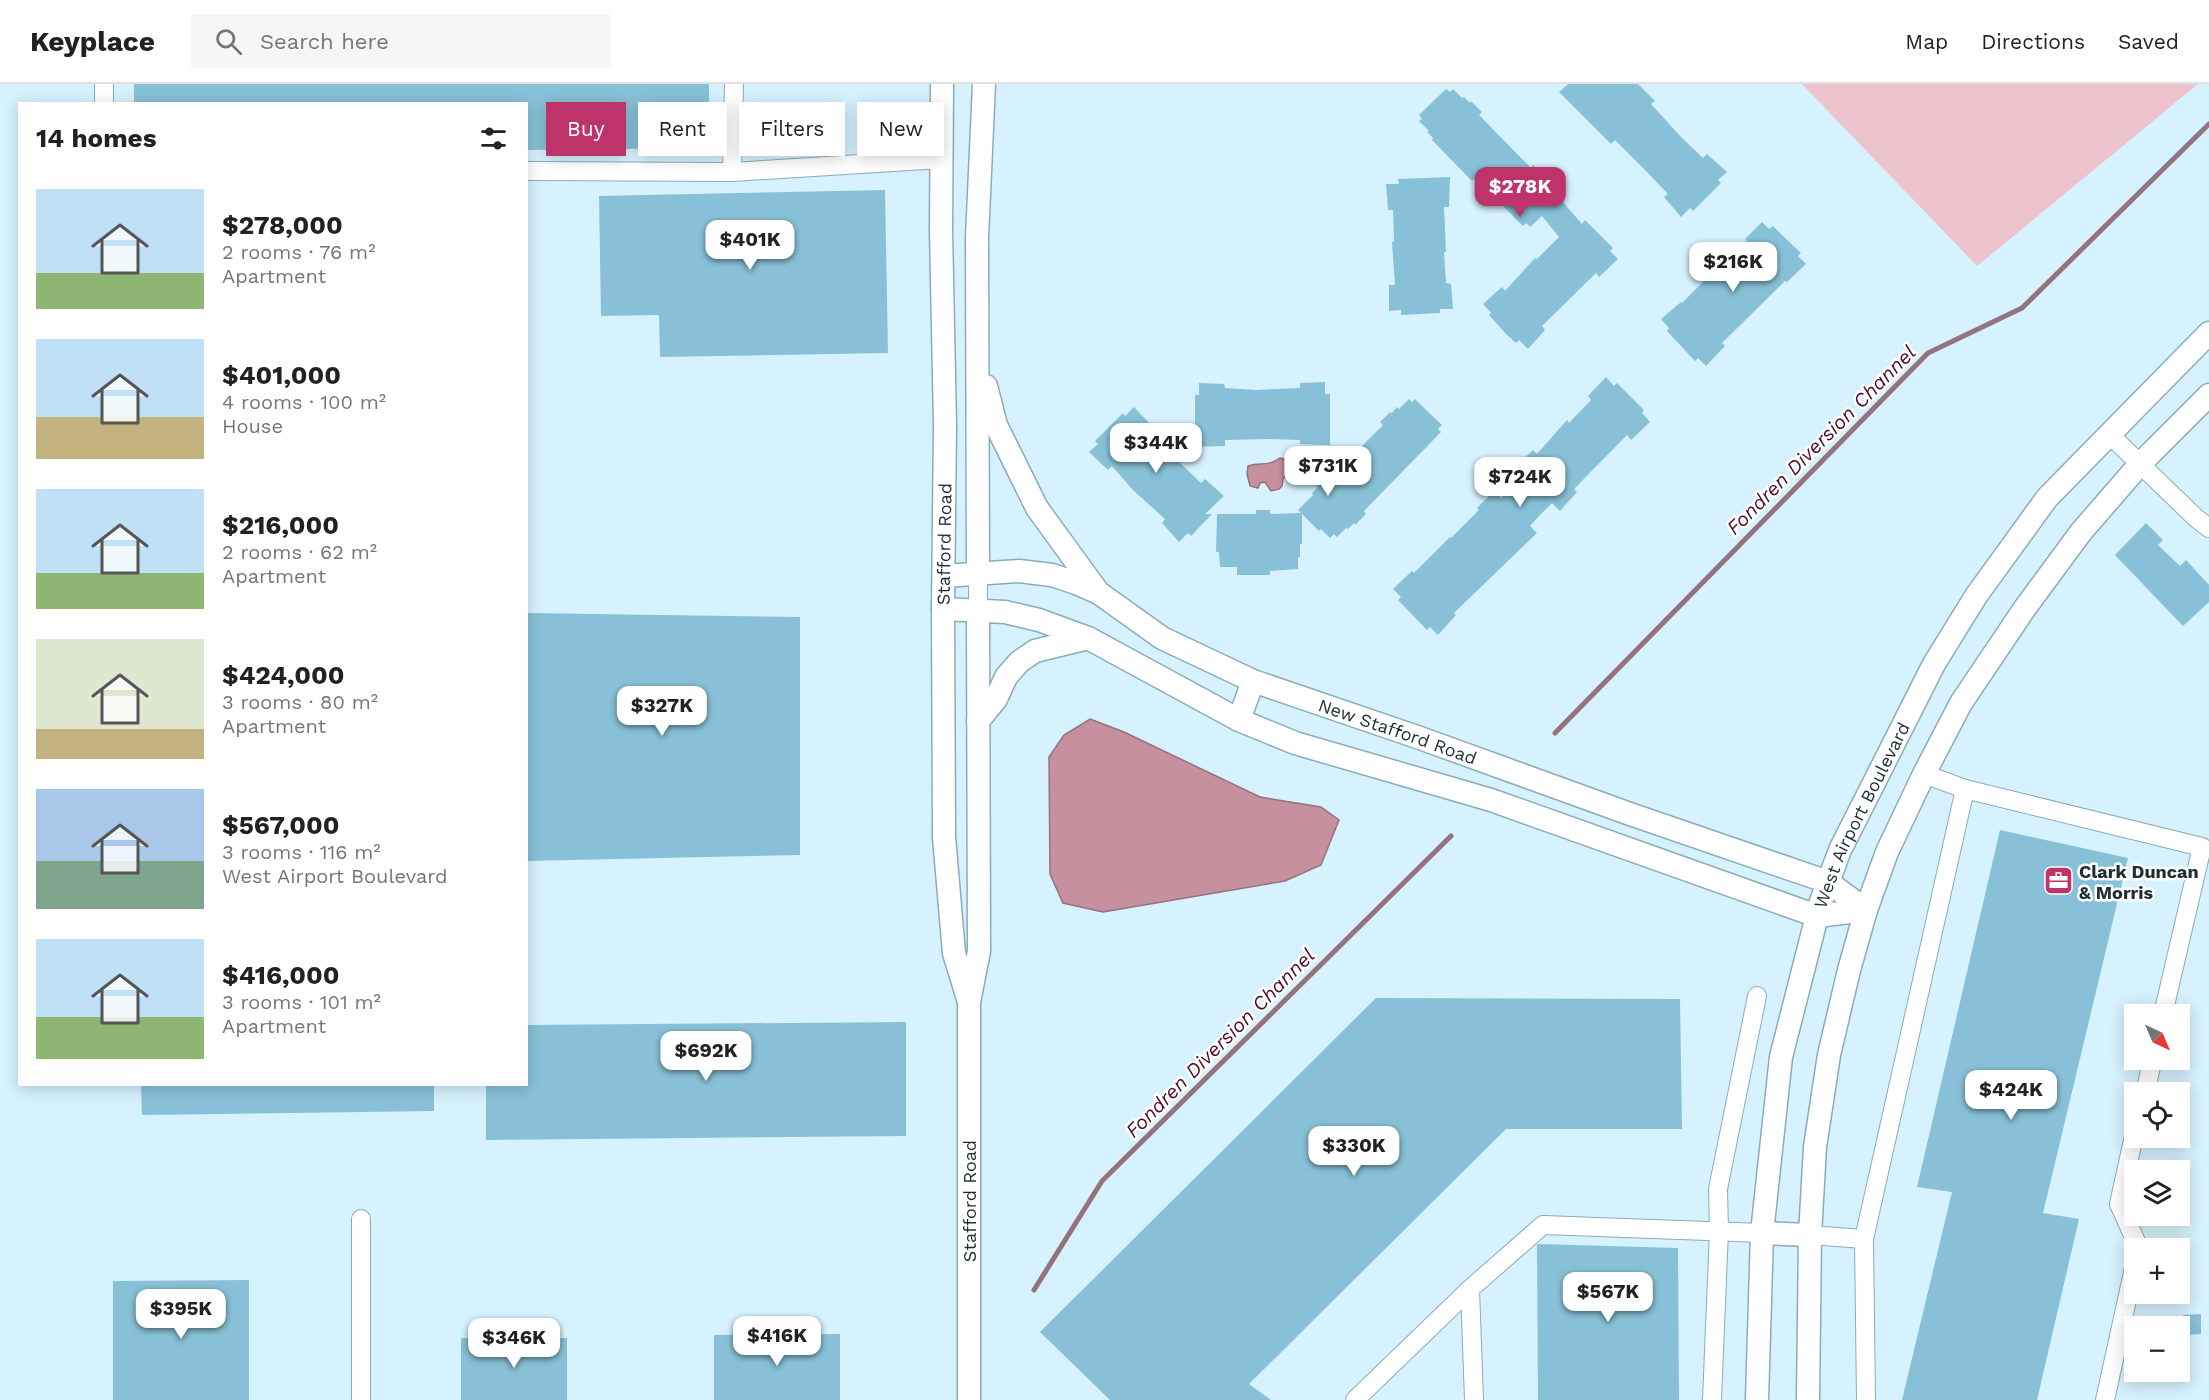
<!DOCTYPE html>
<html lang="en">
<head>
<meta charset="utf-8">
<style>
	:root { --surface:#fff; --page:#f6f6f6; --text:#202124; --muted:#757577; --line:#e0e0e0; --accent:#be3369 }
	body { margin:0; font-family:"Work Sans",sans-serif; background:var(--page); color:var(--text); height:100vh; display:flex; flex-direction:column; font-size:22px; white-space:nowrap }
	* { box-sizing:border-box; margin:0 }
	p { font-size:20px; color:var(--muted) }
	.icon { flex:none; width:33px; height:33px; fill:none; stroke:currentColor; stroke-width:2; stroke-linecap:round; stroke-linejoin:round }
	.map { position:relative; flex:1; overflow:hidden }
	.details { position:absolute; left:18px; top:18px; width:510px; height:984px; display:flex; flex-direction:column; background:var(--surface); border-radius:0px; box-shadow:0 3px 15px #0003 }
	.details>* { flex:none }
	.guide { position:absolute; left:546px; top:18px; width:570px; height:54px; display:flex; gap:12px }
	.needle { width:39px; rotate:136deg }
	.buttons { position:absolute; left:2124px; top:920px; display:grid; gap:12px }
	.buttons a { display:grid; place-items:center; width:66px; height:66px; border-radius:0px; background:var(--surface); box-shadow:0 3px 15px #0003; font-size:30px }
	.price { position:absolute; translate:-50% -51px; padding:0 14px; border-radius:12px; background:#fff; color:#222; font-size:20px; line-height:39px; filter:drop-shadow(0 2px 3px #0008) }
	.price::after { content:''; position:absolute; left:50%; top:36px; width:18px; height:14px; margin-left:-9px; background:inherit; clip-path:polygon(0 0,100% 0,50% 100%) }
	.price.current { background:var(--accent); color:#fff }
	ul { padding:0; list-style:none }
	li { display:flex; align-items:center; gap:18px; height:150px; padding:0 18px }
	li span { display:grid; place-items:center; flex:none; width:168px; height:120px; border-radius:0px; color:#555 }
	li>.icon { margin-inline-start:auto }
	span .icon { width:72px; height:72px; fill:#fffc; stroke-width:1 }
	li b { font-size:26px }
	h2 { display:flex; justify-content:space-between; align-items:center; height:72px; padding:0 18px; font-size:26px }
	.chip { padding:0 21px; border-radius:0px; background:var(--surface); box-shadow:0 3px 15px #0003; font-size:21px; line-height:54px }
	.chip.current { background:var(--accent); color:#fff }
	header { display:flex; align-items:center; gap:36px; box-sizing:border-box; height:84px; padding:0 30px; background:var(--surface); border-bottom:2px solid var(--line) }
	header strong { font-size:28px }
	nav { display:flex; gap:33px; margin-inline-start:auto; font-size:21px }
	.search { width:420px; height:54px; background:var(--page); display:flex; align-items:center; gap:15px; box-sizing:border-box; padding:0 21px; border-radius:0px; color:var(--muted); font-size:22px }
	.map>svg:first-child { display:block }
	.green { fill:#edc3cd }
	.water { fill:#c6909e; stroke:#94727e; stroke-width:1.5 }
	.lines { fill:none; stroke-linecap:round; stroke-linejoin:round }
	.stream { stroke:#94727e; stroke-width:5 }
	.building { fill:#88c1d7 }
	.minor-casing { stroke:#8aacba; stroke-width:20 }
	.major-casing { stroke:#8aacba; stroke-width:25 }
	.minor { stroke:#fff; stroke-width:18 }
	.major { stroke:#fff; stroke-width:22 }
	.labels { text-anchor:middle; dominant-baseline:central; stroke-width:5; stroke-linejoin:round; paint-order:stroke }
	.street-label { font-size:18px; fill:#1f2d33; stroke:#fff }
	.poi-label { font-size:18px; font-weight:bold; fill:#1f2d33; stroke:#fff; text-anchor:start }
	.water-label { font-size:20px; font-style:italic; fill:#4c0b25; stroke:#fff }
</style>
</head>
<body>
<header>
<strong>Keyplace</strong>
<div class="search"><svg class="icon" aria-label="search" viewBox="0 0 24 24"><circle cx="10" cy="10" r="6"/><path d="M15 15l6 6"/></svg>Search here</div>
<nav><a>Map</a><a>Directions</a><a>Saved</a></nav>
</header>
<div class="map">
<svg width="2209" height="1316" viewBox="0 0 2209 1316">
	<rect width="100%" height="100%" fill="#d6f2fe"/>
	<polygon class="green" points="1802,0 2198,0 1977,182"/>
	<g class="water">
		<path d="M1280,374L1287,376L1290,380V391L1283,394L1282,402L1279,405L1271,407L1265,398L1260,399L1258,404L1250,402L1247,390L1248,382C1261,377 1265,384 1280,374Z"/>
		<polygon points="1090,635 1124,648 1260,713 1321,723 1339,736 1321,781 1285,797 1103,828 1063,819 1050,790 1049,673 1064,651"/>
	</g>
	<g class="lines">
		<g class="stream">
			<polyline points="1555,649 1928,269 2022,224 2209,40"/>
			<polyline points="1034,1206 1102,1097 1451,752"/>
		</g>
	</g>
	<g class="building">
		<polygon points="134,0 709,0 709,64 526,66 526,20 134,20"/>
		<polygon points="1568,0 1638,0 1655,17 1651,20 1681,53 1703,74 1707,70 1727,88 1718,96 1721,99 1693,127 1690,124 1681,133 1664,113 1668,110 1646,87 1615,56 1611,60 1559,8"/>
		<polygon points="1446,5 1450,8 1453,5 1462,14 1464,13 1470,19 1471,17 1482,28 1479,31 1531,84 1533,81 1544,92 1543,93 1548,99 1547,100 1582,140 1585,136 1613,164 1610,167 1618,175 1599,193 1596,189 1542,242 1545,246 1528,265 1519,256 1516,259 1506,250 1489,231 1491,229 1483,220 1502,203 1505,207 1535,174 1537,175 1559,153 1542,132 1530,143 1526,139 1523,142 1475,94 1472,97 1432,56 1433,54 1427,48 1429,47 1419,37 1422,35 1419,31"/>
		<polygon points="1450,93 1449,123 1444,123 1446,168 1444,168 1446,199 1451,200 1453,225 1440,225 1440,229 1401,231 1401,226 1389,227 1389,201 1395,201 1392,158 1394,157 1393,126 1388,126 1386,100 1399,100 1398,95"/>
		<polygon points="885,106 888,269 660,273 659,231 601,232 599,112"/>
		<polygon points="1762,138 1769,145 1773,142 1782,151 1801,169 1798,172 1806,180 1787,198 1785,197 1722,259 1725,262 1706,282 1698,274 1695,277 1667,247 1669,244 1661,235 1681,218 1682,219 1718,183 1719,185 1747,157 1745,155"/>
		<polygon points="1606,293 1614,302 1617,299 1644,326 1642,329 1650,338 1631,356 1627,351 1574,405 1577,408 1560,427 1552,419 1539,432 1530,442 1537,449 1454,529 1456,531 1438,551 1430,543 1427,546 1398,516 1401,513 1393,505 1412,487 1414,489 1450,453 1451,454 1479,426 1477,424 1494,407 1501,414 1521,395 1523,391 1515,383 1533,366 1537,370 1567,336 1569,339 1591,316 1588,312"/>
		<polygon points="1325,298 1325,310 1330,310 1330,361 1300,360 1300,356 1269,355 1225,356 1225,362 1195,363 1195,311 1199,311 1199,299 1224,300 1225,304 1256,306 1300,304 1300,299"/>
		<polygon points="1409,315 1412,318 1415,315 1424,324 1442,341 1438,345 1441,348 1364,427 1366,430 1355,441 1354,439 1348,445 1346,444 1337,453 1334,450 1330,454 1321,445 1319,447 1302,430 1302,460 1300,460 1300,473 1298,473 1298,485 1270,487 1270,491 1237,491 1237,483 1220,483 1219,468 1216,468 1217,430 1256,430 1256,426 1270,426 1270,430 1301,429 1298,426 1313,411 1312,409 1318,403 1316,402 1327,391 1330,394 1383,341 1380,338 1390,328 1392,329 1397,323 1399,325"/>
		<polygon points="1134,323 1151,341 1147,345 1180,375 1178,377 1201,399 1205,395 1224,412 1205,430 1212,430 1191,452 1188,449 1179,458 1162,439 1165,435 1133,406 1112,382 1108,386 1089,368 1098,360 1095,357 1123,329 1125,332"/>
		<polygon points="2146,439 2163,456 2158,461 2180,482 2186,476 2209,501 2209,518 2183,542 2115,471"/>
		<polygon points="526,529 800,533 800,771 526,777"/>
		<polygon points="2000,746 2128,774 2043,1129 2079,1135 2037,1316 1902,1316 1952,1108 1917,1103"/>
		<polygon points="1376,914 1680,915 1682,1045 1506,1045 1249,1300 1271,1316 1110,1316 1040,1248"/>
		<polygon points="906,938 906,1052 486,1056 486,1000 526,1000 526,941"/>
		<polygon points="141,1000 434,1000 434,1027 142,1031"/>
		<polygon points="1538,1160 1678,1164 1679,1316 1538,1316 1537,1161"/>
		<polygon points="249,1196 249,1316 113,1316 113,1197"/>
		<polygon points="2201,1230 2201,1250 2183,1251 2183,1231"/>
		<polygon points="840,1250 840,1316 714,1316 714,1251"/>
		<rect x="461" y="1254" width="106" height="62"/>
	</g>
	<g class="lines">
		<defs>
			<g id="minor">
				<polyline points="104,0 104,20"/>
				<polyline points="526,87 732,88 941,75"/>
				<polyline points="732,88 734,0"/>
				<polyline points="2109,350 2196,434 2209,444"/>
				<polyline points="978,527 978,490"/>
				<polyline points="1924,690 1965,705"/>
				<polyline points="2145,1008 2153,975"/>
				<polyline points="2134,1052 2119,1120 2139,1164"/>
				<polyline points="361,1135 361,1316"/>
				<polyline points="1810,1151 1864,1155"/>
				<polyline points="1355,1316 1470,1205"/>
				<polyline points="1474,1316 1470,1205 1543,1141 1762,1149"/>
				<polyline points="1712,1316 1719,1147 1718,1105 1757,912"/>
				<polyline points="1866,1316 1864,1155 1965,705 2202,763 2163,930"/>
				<polyline points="2105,1316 2134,1184"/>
			</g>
			<g id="major">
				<polyline points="942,0 941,146 945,341 943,525 944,753 954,869 969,918"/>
				<polyline points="986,302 996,341 1037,424 1098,508"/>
				<polyline points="978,490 977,154 984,0"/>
				<path id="s1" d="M944,492L1019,487L1052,491L1076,499L1099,509L1162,554L1253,597L1420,654L1630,730L1828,798L1866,826"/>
				<polyline points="943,525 1005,528 1039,536 1088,554 1239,636 1295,659 1491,716 1817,832 1866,826"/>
				<polyline points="1239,636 1253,597"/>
				<polyline points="978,637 996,615 1006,593 1019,578 1035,567 1088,554"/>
				<polyline points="1762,1149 1810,1151"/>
				<polyline points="969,1316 969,918 979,867 978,527"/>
				<path id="s2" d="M1757,1316L1762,1149L1781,973L1820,820L1840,766L1934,580L1976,512L2047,414L2209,249"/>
				<polyline points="1808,1316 1810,1151 1815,1063 1829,971 1849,886 1866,826 1887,768 1924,690 1961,619 2025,524 2081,448 2140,380 2209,311"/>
			</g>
		</defs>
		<use href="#minor" class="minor-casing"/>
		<use href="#major" class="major-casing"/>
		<use href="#minor" class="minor"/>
		<use href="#major" class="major"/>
	</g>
	<defs>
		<symbol id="office-square" viewBox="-11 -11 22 22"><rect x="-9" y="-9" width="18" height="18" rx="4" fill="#be3369" stroke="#fff"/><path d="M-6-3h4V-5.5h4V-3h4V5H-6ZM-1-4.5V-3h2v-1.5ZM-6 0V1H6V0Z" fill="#fff"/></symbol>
	</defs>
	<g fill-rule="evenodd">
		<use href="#office-square" x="2042" y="780" width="33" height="33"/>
	</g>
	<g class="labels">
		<g class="street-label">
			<text transform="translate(944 460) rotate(-89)">Stafford Road</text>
			<text stroke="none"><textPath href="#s1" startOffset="490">New Stafford Road</textPath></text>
			<text stroke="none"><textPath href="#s2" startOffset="600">West Airport Boulevard</textPath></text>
			<text transform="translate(969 1117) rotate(-90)">Stafford Road</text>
		</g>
		<g class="poi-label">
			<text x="2079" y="787">Clark Duncan<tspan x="2079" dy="21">&amp; Morris</tspan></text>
		</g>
		<g class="water-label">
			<text transform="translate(1821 356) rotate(-45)">Fondren Diversion Channel</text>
			<text transform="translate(1220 959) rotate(-45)">Fondren Diversion Channel</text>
		</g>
	</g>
</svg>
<div class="buttons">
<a><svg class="needle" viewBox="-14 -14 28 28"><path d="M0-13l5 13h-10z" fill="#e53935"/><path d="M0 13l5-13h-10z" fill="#757577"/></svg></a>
<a><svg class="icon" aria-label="locate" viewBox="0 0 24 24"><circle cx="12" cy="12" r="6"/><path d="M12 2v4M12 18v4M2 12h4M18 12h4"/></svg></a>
<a><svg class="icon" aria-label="layers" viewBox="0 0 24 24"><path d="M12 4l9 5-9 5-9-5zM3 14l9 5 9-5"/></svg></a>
<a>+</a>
<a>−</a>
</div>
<b class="price current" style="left:1520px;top:134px">$278K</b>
<b class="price" style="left:750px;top:187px">$401K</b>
<b class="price" style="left:1733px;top:209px">$216K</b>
<b class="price" style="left:1156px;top:390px">$344K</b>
<b class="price" style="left:1328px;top:413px">$731K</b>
<b class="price" style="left:1520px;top:424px">$724K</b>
<b class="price" style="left:662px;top:653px">$327K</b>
<b class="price" style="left:706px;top:998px">$692K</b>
<b class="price" style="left:2011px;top:1037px">$424K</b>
<b class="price" style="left:1354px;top:1093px">$330K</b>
<b class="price" style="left:1608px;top:1239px">$567K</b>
<b class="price" style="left:181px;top:1256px">$395K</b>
<b class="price" style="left:777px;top:1283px">$416K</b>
<b class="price" style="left:514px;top:1285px">$346K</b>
<div class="guide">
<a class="chip current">Buy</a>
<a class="chip">Rent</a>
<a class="chip">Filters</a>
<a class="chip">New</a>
</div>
<section class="details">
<h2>14 homes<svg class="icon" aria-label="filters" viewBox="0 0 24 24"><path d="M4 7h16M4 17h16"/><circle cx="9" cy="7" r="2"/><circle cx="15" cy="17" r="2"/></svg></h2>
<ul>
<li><span style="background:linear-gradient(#bfe0f5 70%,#8fb573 0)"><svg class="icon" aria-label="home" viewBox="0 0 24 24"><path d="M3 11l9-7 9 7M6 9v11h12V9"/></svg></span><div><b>$278,000</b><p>2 rooms · 76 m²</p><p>Apartment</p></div></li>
<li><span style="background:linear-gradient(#bfe0f5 65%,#c2b280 0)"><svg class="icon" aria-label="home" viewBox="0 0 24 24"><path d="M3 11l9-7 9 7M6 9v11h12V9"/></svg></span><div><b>$401,000</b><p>4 rooms · 100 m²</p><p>House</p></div></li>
<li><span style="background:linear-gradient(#bfe0f5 70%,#8fb573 0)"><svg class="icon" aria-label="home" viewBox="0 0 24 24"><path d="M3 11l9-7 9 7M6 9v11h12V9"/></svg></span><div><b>$216,000</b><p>2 rooms · 62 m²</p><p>Apartment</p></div></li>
<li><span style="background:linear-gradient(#dfe7d0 75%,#c2b280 0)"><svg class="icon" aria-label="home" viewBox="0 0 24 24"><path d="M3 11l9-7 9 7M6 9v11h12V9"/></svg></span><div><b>$424,000</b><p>3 rooms · 80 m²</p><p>Apartment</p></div></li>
<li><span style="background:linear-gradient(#a9c7e8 60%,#7fa58c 0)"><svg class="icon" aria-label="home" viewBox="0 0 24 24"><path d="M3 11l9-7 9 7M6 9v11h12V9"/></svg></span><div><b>$567,000</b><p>3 rooms · 116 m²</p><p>West Airport Boulevard</p></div></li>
<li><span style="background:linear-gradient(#bfe0f5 65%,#8fb573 0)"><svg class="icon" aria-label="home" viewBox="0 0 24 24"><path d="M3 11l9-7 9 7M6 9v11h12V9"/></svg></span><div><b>$416,000</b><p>3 rooms · 101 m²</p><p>Apartment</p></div></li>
</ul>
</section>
</div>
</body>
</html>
